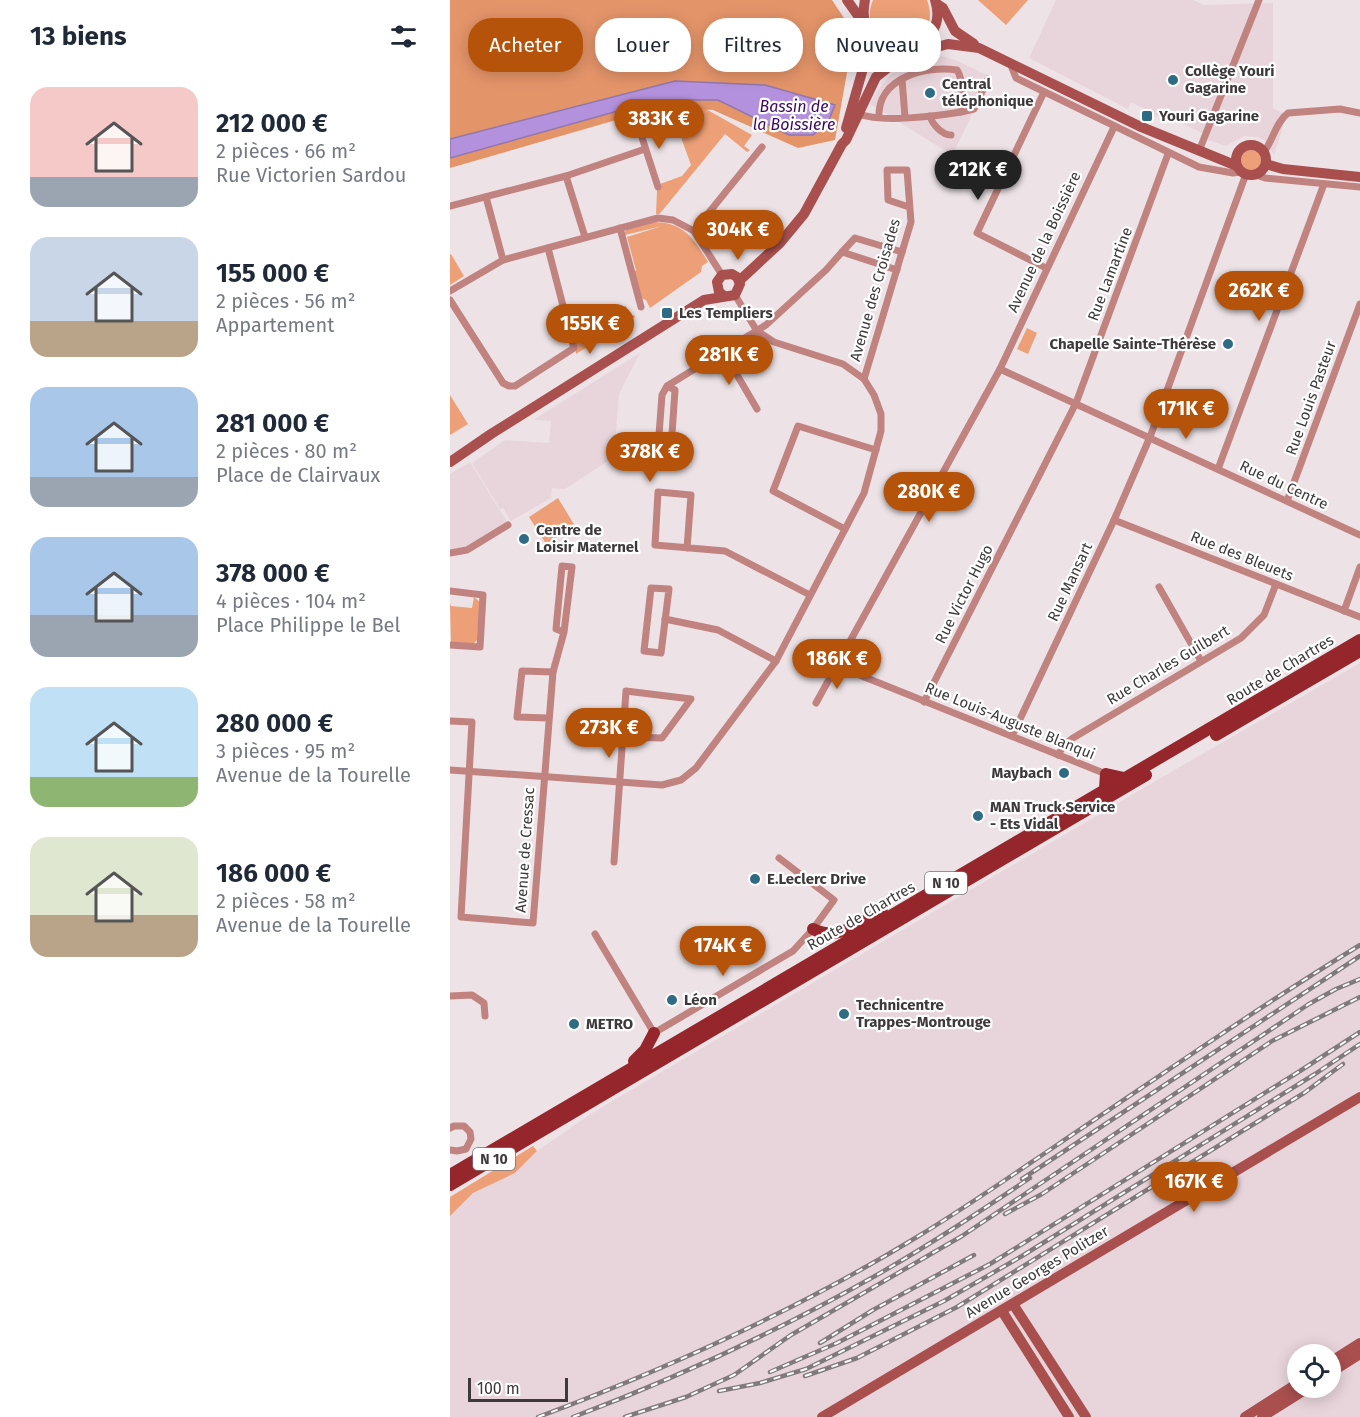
<!DOCTYPE html>
<html lang="fr">
<head>
<meta charset="utf-8">
<style>
	:root { --surface:#fff; --page:#f2f2f3; --text:#1f2937; --muted:#747a83; --accent:#b45309 }
	body { margin:0; font-family:"Fira Sans",sans-serif; background:var(--page); color:var(--text); height:100vh; display:flex; flex-direction:column; font-size:22px; white-space:nowrap }
	* { box-sizing:border-box; margin:0 }
	p { font-size:20px; color:var(--muted) }
	.icon { flex:none; width:33px; height:33px; fill:none; stroke:currentColor; stroke-width:2; stroke-linecap:round; stroke-linejoin:round }
	.map { position:relative; flex:1; overflow:hidden }
	.drawer { display:flex; flex-direction:column; background:var(--surface); width:450px }
	.drawer>* { flex:none }
	.hud { position:absolute; left:18px; top:18px; width:570px; height:54px; display:flex; gap:12px }
	.buttons { position:absolute; left:837px; top:1344px; display:grid; gap:12px }
	.buttons a { display:grid; place-items:center; width:54px; height:54px; border-radius:50%; background:var(--surface); box-shadow:0 3px 15px #0003; font-size:30px }
	.scale { position:absolute; left:18px; bottom:15px; width:100px; box-sizing:border-box; padding-left:6px; border:3px solid #3e3a3b; border-top:0; font-size:16px; line-height:21px; white-space:nowrap; color:#3e3a3b; -webkit-text-stroke:4px #fff; paint-order:stroke }
	.price { position:absolute; translate:-50% -51px; padding:0 14px; border-radius:21px; background:var(--accent); color:#fff; font-size:20px; line-height:39px; filter:drop-shadow(0 2px 3px #0008) }
	.price::after { content:''; position:absolute; left:50%; top:36px; width:18px; height:14px; margin-left:-9px; background:inherit; clip-path:polygon(0 0,100% 0,50% 100%) }
	.price.active { background:#222; color:#fff }
	ul { padding:0; list-style:none }
	li { display:flex; align-items:center; gap:18px; height:150px; padding:0 30px }
	li span { display:grid; place-items:center; flex:none; width:168px; height:120px; border-radius:18px; color:#555 }
	li>.icon { margin-inline-start:auto }
	span .icon { width:72px; height:72px; fill:#fffc; stroke-width:1 }
	li b { font-size:26px }
	h2 { display:flex; justify-content:space-between; align-items:center; height:72px; padding:0 30px; font-size:26px }
	.pill { padding:0 21px; border-radius:24px; background:var(--surface); box-shadow:0 3px 15px #0003; font-size:21px; line-height:54px }
	.pill.active { background:var(--accent); color:#fff }
	main { display:flex; flex:1; min-height:0 }
	.map>svg:first-child { display:block }
	.built { fill:#e8d5db; fill-rule:evenodd }
	.green { fill:#eda077 }
	.forest { fill:#e49469 }
	.water { fill:#b391dc; stroke:#9077ac; stroke-width:1.5 }
	.lines { fill:none; stroke-linecap:round; stroke-linejoin:round }
	.street { stroke:#c18380; stroke-width:7 }
	.secondary { stroke:#a9504f; stroke-width:10 }
	.primary { stroke:#95262c; stroke-width:12 }
	.rail-casing { stroke:#817a7c; stroke-width:4.5 }
	.rail { stroke:#fff; stroke-width:2; stroke-dasharray:7; stroke-linecap:butt }
	.poi-dot { fill:#2f6c83; stroke:#fff; stroke-width:2 }
	.labels { text-anchor:middle; dominant-baseline:central; stroke-width:4.5; stroke-linejoin:round; paint-order:stroke }
	.shield { fill:#fff; stroke:#787576; stroke-width:1.5 }
	.shield-label { font-size:14px; font-weight:bold; fill:#3e3a3b }
	.poi-label { font-size:15px; font-weight:bold; fill:#3e3a3b; stroke:#fff; text-anchor:start }
	.street-label { font-size:15px; fill:#3e3a3b; stroke:#fff }
	.water-label { font-size:16px; font-style:italic; fill:#3c0662; stroke:#fff }
</style>
</head>
<body>
<main>
<section class="drawer">
<h2>13 biens<svg class="icon" aria-label="filters" viewBox="0 0 24 24"><path d="M4 7h16M4 17h16"/><circle cx="9" cy="7" r="2"/><circle cx="15" cy="17" r="2"/></svg></h2>
<ul>
<li><span style="background:linear-gradient(#f6c9c9 75%,#9aa5b1 0)"><svg class="icon" aria-label="home" viewBox="0 0 24 24"><path d="M3 11l9-7 9 7M6 9v11h12V9"/></svg></span><div><b>212 000 €</b><p>2 pièces · 66 m²</p><p>Rue Victorien Sardou</p></div></li>
<li><span style="background:linear-gradient(#c9d6e8 70%,#b9a48a 0)"><svg class="icon" aria-label="home" viewBox="0 0 24 24"><path d="M3 11l9-7 9 7M6 9v11h12V9"/></svg></span><div><b>155 000 €</b><p>2 pièces · 56 m²</p><p>Appartement</p></div></li>
<li><span style="background:linear-gradient(#a9c7e8 75%,#9aa5b1 0)"><svg class="icon" aria-label="home" viewBox="0 0 24 24"><path d="M3 11l9-7 9 7M6 9v11h12V9"/></svg></span><div><b>281 000 €</b><p>2 pièces · 80 m²</p><p>Place de Clairvaux</p></div></li>
<li><span style="background:linear-gradient(#a9c7e8 65%,#9aa5b1 0)"><svg class="icon" aria-label="home" viewBox="0 0 24 24"><path d="M3 11l9-7 9 7M6 9v11h12V9"/></svg></span><div><b>378 000 €</b><p>4 pièces · 104 m²</p><p>Place Philippe le Bel</p></div></li>
<li><span style="background:linear-gradient(#bfe0f5 75%,#8fb573 0)"><svg class="icon" aria-label="home" viewBox="0 0 24 24"><path d="M3 11l9-7 9 7M6 9v11h12V9"/></svg></span><div><b>280 000 €</b><p>3 pièces · 95 m²</p><p>Avenue de la Tourelle</p></div></li>
<li><span style="background:linear-gradient(#dfe7d0 65%,#b9a48a 0)"><svg class="icon" aria-label="home" viewBox="0 0 24 24"><path d="M3 11l9-7 9 7M6 9v11h12V9"/></svg></span><div><b>186 000 €</b><p>2 pièces · 58 m²</p><p>Avenue de la Tourelle</p></div></li>
</ul>
</section>
<div class="map">
<svg width="910" height="1417" viewBox="0 0 910 1417">
	<rect width="100%" height="100%" fill="#ede3e6"/>
	<g class="built">
		<polygon points="606,0 743,0 754,5 823,3 823,108 837,115 824,155 815,141 808,137 794,136 776,146 757,140 758,136 723,119 725,114 722,113 709,117 681,102 678,109 579,58"/>
		<polygon points="491,56 506,60 541,77 502,155 420,104 427,91 442,73"/>
		<polygon points="190,353 169,394 164,457 115,489 102,488 101,498 61,521 53,508 50,509 22,463 55,440 99,443 101,421 83,420"/>
		<polygon points="20,462 59,525 21,548 0,554 0,474"/>
		<path d="M910,663V1417H0V1216L23,1193L65,1173L87,1151L142,1113L714,776ZM848,1354H880V1388H848Z"/>
	</g>
	<g class="green">
		<path d="M423,0H477C498,56 401,53 423,0Z"/>
		<polygon points="528,0 578,0 556,25"/>
		<polygon points="220,107 254,108 302,135 294,146 300,150 297,152 275,134 212,211 209,214 206,214 207,191 210,184 232,176 241,165"/>
		<circle cx="801" cy="160" r="10"/>
		<path d="M202,222C233,222 243,237 258,262L252,266L251,272L200,308L196,300L191,298L184,272L186,270L177,237L212,226L175,235L174,233L178,228Z"/>
		<polygon points="1,254 14,276 0,285 0,255"/>
		<polygon points="176,306 178,316 184,315 185,317 126,354 125,343 132,340 126,320"/>
		<polygon points="577,328 587,333 578,354 567,349"/>
		<polygon points="0,395 18,424 0,435"/>
		<polygon points="108,498 125,526 96,544 79,517"/>
		<polygon points="24,597 30,602 27,640 24,643 1,643 0,603 1,606 22,608"/>
		<polygon points="83,1146 87,1151 65,1173 23,1193 0,1216 0,1197"/>
	</g>
	<polygon class="forest" points="0,0 382,0 404,33 385,140 348,148 263,110 211,107 0,168 0,158 206,100 268,100 339,135 384,105 315,85 225,81 0,139"/>
	<polygon class="water" points="225,81 315,85 385,105 378,122 363,135 339,135 268,100 207,100 0,158 0,139"/>
	<g class="lines">
		<g class="street">
			<polyline points="560,63 566,78 749,167 783,173 791,172"/>
			<polyline points="452,79 455,117"/>
			<polyline points="594,92 527,233 596,268"/>
			<polyline points="511,112 524,109 538,79"/>
			<path d="M409,114C432,123 486,116 511,112C512,99 514,81 507,70C476,65 427,78 429,117"/>
			<path d="M480,116C482,124 492,135 501,135"/>
			<polyline points="186,119 208,187"/>
			<polyline points="749,151 809,0"/>
			<path d="M814,152C823,140 826,122 838,113L890,109L910,113"/>
			<polyline points="806,175 815,178 910,187"/>
			<polyline points="116,176 135,237"/>
			<polyline points="36,197 53,260"/>
			<polyline points="0,206 116,176 195,149"/>
			<polyline points="170,228 191,307"/>
			<polyline points="244,231 312,147"/>
			<polyline points="447,270 392,252 405,238 452,252"/>
			<polyline points="0,291 53,260 208,218 223,220 244,231 272,275"/>
			<polyline points="0,300 53,383 59,386 65,386 124,348 98,248"/>
			<polyline points="273,351 307,409"/>
			<polyline points="550,369 910,535"/>
			<polyline points="414,379 461,222 457,170 437,170 438,200 459,207"/>
			<polyline points="217,386 225,390 221,449 208,448 212,395 217,386 316,325 376,270 392,252"/>
			<polyline points="768,469 874,184"/>
			<polyline points="837,501 910,304"/>
			<polyline points="664,520 910,617"/>
			<polyline points="395,529 323,491 348,426 426,450"/>
			<polyline points="237,548 241,495 208,492 205,545 275,551 360,595"/>
			<polyline points="0,553 17,550 58,525"/>
			<polyline points="709,587 751,661"/>
			<polygon points="201,588 219,589 211,653 194,651"/>
			<polyline points="0,591 33,595 30,647 0,645"/>
			<polyline points="894,611 910,567"/>
			<polyline points="215,619 268,630 326,661"/>
			<polyline points="387,666 656,774"/>
			<polyline points="474,702 626,403 718,154"/>
			<polyline points="366,703 550,369 664,127"/>
			<polyline points="98,718 67,717 72,671 103,672"/>
			<polyline points="0,721 22,722 11,917 83,923 103,672 114,632 122,567 112,566 106,629 114,632"/>
			<polyline points="562,736 664,520 700,437 796,174"/>
			<polyline points="608,755 614,745 623,738 791,638 814,615 826,584"/>
			<polyline points="0,770 212,785 231,780 246,768 326,661 414,493 431,431 431,414 424,395 414,379 393,364 324,342 307,331 285,295"/>
			<polyline points="164,862 176,691 241,699 212,738 173,737"/>
			<polyline points="145,934 204,1033 343,951 363,929 384,900 329,858"/>
			<polyline points="0,996 22,995 34,1003 35,1016"/>
			<polyline points="0,1128 4,1126 14,1126 20,1132 21,1139 16,1149 7,1151 0,1150"/>
		</g>
		<g class="secondary">
			<polyline points="397,0 414,24"/>
			<path d="M415,0C401,68 504,59 485,0"/>
			<polyline points="487,4 493,8 505,31 524,44"/>
			<polyline points="465,46 472,51 498,44 529,48 689,126 787,166"/>
			<polyline points="396,128 412,72 416,26"/>
			<circle cx="801" cy="160" r="15"/>
			<polyline points="816,164 833,169 910,177"/>
			<polyline points="289,281 330,243 354,214 392,144 396,140 426,77 454,55 458,48"/>
			<polyline points="0,462 41,434 254,300 285,295 290,284 287,277 282,274 272,275 267,282 269,292 274,296"/>
			<polyline points="563,1304 636,1417"/>
			<polyline points="552,1311 619,1417"/>
			<polyline points="880,1362 910,1343"/>
			<polyline points="880,1373 910,1354"/>
			<polyline points="372,1417 910,1097"/>
			<polyline points="795,1417 848,1383"/>
			<polyline points="812,1417 858,1388"/>
		</g>
		<g class="primary">
			<polyline points="766,735 910,651"/>
			<polyline points="655,789 656,774 674,778"/>
			<path d="M363,929C386,942 412,922 432,912"/>
			<polyline points="184,1061 195,1050 204,1033"/>
			<polyline points="0,1175 910,640"/>
			<polyline points="0,1185 696,775"/>
		</g>
		<defs>
			<g id="rail">
				<polyline points="572,1179 910,956"/>
				<polyline points="555,1214 592,1194 822,1041 910,997"/>
				<polyline points="370,1343 423,1310 524,1255"/>
				<polyline points="320,1372 387,1343 540,1264 850,1071 910,1032"/>
				<polyline points="355,1376 407,1358 507,1307 854,1093 893,1064"/>
				<polyline points="269,1391 310,1383 356,1369 494,1301 572,1256 865,1074 910,1044"/>
				<path d="M88,1417C219,1368 347,1310 467,1237C515,1208 561,1176 607,1145C707,1078 807,1008 910,945"/>
				<path d="M123,1417C227,1378 328,1331 425,1276C478,1246 529,1212 580,1178"/>
				<polyline points="175,1417 236,1397 284,1375 341,1335 512,1236 859,1004 886,989 910,979"/>
			</g>
		</defs>
		<use href="#rail" class="rail-casing"/>
		<use href="#rail" class="rail"/>
	</g>
	<g class="poi-dot">
		<circle cx="723" cy="80" r="6"/>
		<circle cx="480" cy="93" r="6"/>
		<rect x="691" y="110" width="12" height="12" rx="3"/>
		<rect x="211" y="307" width="12" height="12" rx="3"/>
		<circle cx="778" cy="344" r="6"/>
		<circle cx="74" cy="539" r="6"/>
		<circle cx="614" cy="773" r="6"/>
		<circle cx="528" cy="816" r="6"/>
		<circle cx="305" cy="879" r="6"/>
		<circle cx="222" cy="1000" r="6"/>
		<circle cx="394" cy="1014" r="6"/>
		<circle cx="124" cy="1024" r="6"/>
	</g>
	<g class="labels">
		<g class="shield">
			<rect x="475" y="872" width="42" height="22" rx="4.5"/>
			<rect x="23" y="1148" width="42" height="22" rx="4.5"/>
		</g>
		<g class="shield-label">
			<text x="496" y="883">N 10</text>
			<text x="44" y="1159">N 10</text>
		</g>
		<g class="poi-label">
			<text x="735" y="71">Collège Youri<tspan x="735" dy="17">Gagarine</tspan></text>
			<text x="492" y="84">Central<tspan x="492" dy="17">téléphonique</tspan></text>
			<text x="709" y="116">Youri Gagarine</text>
			<text x="229" y="313">Les Templiers</text>
			<text x="766" y="344" text-anchor="end">Chapelle Sainte-Thérèse</text>
			<text x="86" y="530">Centre de<tspan x="86" dy="17">Loisir Maternel</tspan></text>
			<text x="602" y="773" text-anchor="end">Maybach</text>
			<text x="540" y="807">MAN Truck Service<tspan x="540" dy="17">- Ets Vidal</tspan></text>
			<text x="317" y="879">E.Leclerc Drive</text>
			<text x="234" y="1000">Léon</text>
			<text x="406" y="1005">Technicentre<tspan x="406" dy="17">Trappes-Montrouge</tspan></text>
			<text x="136" y="1024">METRO</text>
		</g>
		<g class="street-label">
			<text transform="translate(594 242) rotate(-65)">Avenue de la Boissière</text>
			<text transform="translate(660 274) rotate(-69)">Rue Lamartine</text>
			<text transform="translate(425 290) rotate(-74)">Avenue des Croisades</text>
			<text transform="translate(861 398) rotate(-70)">Rue Louis Pasteur</text>
			<text transform="translate(834 485) rotate(25)">Rue du Centre</text>
			<text transform="translate(792 556) rotate(22)">Rue des Bleuets</text>
			<text transform="translate(620 582) rotate(-65)">Rue Mansart</text>
			<text transform="translate(514 594) rotate(-63)">Rue Victor Hugo</text>
			<text transform="translate(718 665) rotate(-31)">Rue Charles Guilbert</text>
			<text transform="translate(830 670) rotate(-31)">Route de Chartres</text>
			<text transform="translate(560 721) rotate(22)">Rue Louis-Auguste Blanqui</text>
			<text transform="translate(75 850) rotate(-86)">Avenue de Cressac</text>
			<text transform="translate(411 916) rotate(-30)">Route de Chartres</text>
			<text transform="translate(587 1272) rotate(-31)">Avenue Georges Politzer</text>
		</g>
		<g class="water-label">
			<text x="344" y="106">Bassin de<tspan x="344" dy="18">la Boissière</tspan></text>
		</g>
	</g>
</svg>
<div class="buttons">
<a><svg class="icon" aria-label="locate" viewBox="0 0 24 24"><circle cx="12" cy="12" r="6"/><path d="M12 2v4M12 18v4M2 12h4M18 12h4"/></svg></a>
</div>
<div class="scale">100 m</div>
<b class="price" style="left:209px;top:150px">383K €</b>
<b class="price active" style="left:528px;top:201px">212K €</b>
<b class="price" style="left:288px;top:261px">304K €</b>
<b class="price" style="left:809px;top:322px">262K €</b>
<b class="price" style="left:140px;top:355px">155K €</b>
<b class="price" style="left:279px;top:386px">281K €</b>
<b class="price" style="left:736px;top:440px">171K €</b>
<b class="price" style="left:200px;top:483px">378K €</b>
<b class="price" style="left:479px;top:523px">280K €</b>
<b class="price" style="left:387px;top:690px">186K €</b>
<b class="price" style="left:159px;top:759px">273K €</b>
<b class="price" style="left:273px;top:977px">174K €</b>
<b class="price" style="left:744px;top:1213px">167K €</b>
<div class="hud">
<a class="pill active">Acheter</a>
<a class="pill">Louer</a>
<a class="pill">Filtres</a>
<a class="pill">Nouveau</a>
</div>
</div>
</main>
</body>
</html>
